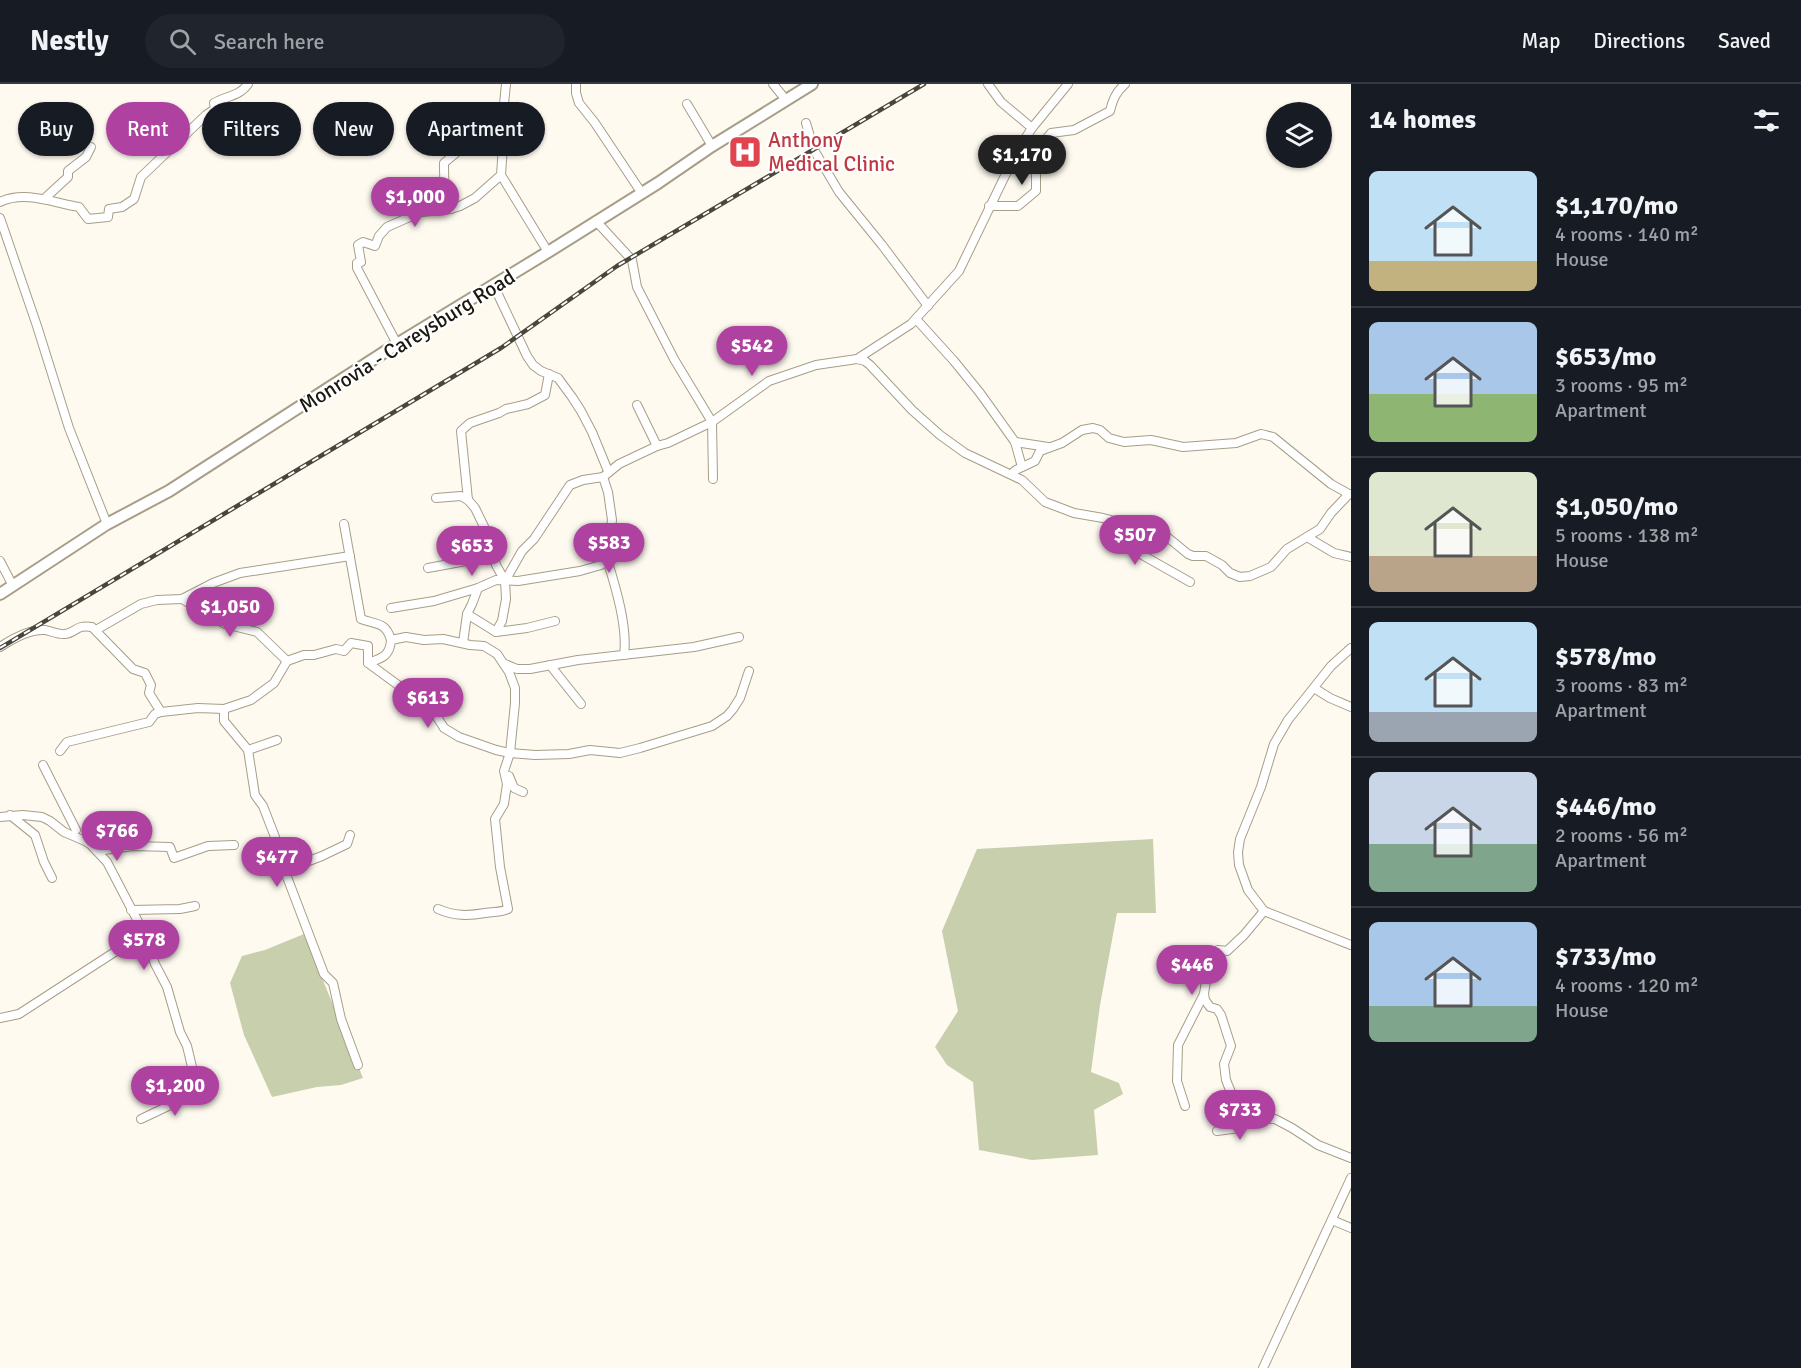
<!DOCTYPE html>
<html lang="en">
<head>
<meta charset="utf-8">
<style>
	:root { --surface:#171b24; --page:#20242c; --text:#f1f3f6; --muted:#9ea1a6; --line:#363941; --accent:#af42a1 }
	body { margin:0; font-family:Signika,sans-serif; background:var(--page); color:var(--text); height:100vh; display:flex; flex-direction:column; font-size:22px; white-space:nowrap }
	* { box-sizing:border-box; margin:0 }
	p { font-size:20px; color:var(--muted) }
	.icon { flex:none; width:33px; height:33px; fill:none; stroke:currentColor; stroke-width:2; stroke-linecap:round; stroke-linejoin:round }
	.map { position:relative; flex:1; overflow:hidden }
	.drawer { display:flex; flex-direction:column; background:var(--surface); width:450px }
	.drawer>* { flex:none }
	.guide { position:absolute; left:18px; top:18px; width:570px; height:54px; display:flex; gap:12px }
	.fabs { position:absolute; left:1266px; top:18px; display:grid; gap:12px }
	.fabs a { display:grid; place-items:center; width:66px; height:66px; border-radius:50%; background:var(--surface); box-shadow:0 2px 4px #0004; font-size:30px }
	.price { position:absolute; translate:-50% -51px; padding:0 14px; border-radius:21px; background:var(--accent); color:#fff; font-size:20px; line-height:39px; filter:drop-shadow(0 2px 3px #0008) }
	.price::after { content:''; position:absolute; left:50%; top:36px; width:18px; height:14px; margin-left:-9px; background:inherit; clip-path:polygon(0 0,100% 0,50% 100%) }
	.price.current { background:#222; color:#fff }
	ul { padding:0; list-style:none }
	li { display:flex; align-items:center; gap:18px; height:150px; padding:0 18px }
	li+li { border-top:2px solid var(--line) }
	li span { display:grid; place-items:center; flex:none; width:168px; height:120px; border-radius:9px; color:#555 }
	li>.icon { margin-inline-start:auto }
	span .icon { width:72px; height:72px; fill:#fffc; stroke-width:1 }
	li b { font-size:26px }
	h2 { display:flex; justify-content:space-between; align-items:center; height:72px; padding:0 18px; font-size:26px }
	.chip { padding:0 21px; border-radius:27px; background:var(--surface); box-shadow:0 2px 4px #0004; font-size:21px; line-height:54px }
	.chip.current { background:var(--accent); color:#fff }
	header { display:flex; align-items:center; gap:36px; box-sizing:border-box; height:84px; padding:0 30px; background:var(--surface); border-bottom:2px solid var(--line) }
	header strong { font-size:28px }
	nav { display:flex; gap:33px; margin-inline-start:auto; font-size:21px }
	.search { width:420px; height:54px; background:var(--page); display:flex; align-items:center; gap:15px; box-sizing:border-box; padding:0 21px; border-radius:33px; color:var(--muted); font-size:22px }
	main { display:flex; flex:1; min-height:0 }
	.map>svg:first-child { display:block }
	.green { fill:#c8cfad }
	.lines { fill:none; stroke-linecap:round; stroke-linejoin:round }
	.minor-casing { stroke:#a79e87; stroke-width:10 }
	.major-casing { stroke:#a79e87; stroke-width:14 }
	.minor { stroke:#fff; stroke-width:8 }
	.major { stroke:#fff; stroke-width:10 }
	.rail-casing { stroke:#49463c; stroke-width:4.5 }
	.rail { stroke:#fff; stroke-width:2; stroke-dasharray:7; stroke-linecap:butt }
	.labels { text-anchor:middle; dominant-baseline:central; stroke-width:4.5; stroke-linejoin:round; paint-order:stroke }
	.health-label { font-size:21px; fill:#be3a42; stroke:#fff; text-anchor:start }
	.street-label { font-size:21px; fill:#1b180f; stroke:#fff }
</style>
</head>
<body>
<header>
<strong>Nestly</strong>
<div class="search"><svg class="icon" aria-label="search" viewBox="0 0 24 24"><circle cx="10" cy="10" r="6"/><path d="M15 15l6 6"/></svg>Search here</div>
<nav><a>Map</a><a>Directions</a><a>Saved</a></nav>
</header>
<main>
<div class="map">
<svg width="1351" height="1284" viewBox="0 0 1351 1284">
	<rect width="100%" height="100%" fill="#fefaf0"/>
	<g class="green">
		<polygon points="1153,755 1156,829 1117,829 1100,921 1091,988 1119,999 1123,1010 1094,1026 1098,1071 1032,1076 979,1066 973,998 947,981 935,963 958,927 942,847 977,765"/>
		<polygon points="304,850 363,994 341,1001 317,1003 272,1013 244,951 230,899 242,872 265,866"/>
	</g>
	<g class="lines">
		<defs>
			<g id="minor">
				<polyline points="576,0 576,9 579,19 595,39 641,108"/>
				<polyline points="773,0 786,16"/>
				<polyline points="988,0 1001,18 1032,44"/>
				<polyline points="687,20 712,62"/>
				<polyline points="806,39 814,66 839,108 882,161 928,222"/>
				<path d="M1016,69C1029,69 1044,59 1051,49L1074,46L1110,27C1113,15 1116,8 1125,0"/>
				<polyline points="501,91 548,168"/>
				<polyline points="44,115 68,93 68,87 86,73 91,63"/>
				<path d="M0,118C25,106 54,119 79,123L88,135L108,133L109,125L122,123L134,115L141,93L206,31L215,25L214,19C226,12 240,12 248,0"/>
				<polyline points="989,122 1018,122 1036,107 1036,89 1032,65"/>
				<path d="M451,125C444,109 444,96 444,79L462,64L497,45L503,30L506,0"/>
				<polyline points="0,134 37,242 69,344 107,440"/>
				<polyline points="596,137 632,176 637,203 674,275 712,338 713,395"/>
				<polyline points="494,202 527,272 533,281 541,287 558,294 572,313 581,327 592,348 608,387"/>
				<polyline points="916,235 954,277 980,309 1015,358 1022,383"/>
				<polyline points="397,260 357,184 357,179 361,178 358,161 363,158 375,162 379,152 387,143 421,128 451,125 460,122 475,114 501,91 503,62"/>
				<polyline points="857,275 865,277 870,281 912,326 940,351 965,369 1022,396 1045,418 1074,429 1103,434 1153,447 1166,452 1188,470 1193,472 1206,472 1222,481 1230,489 1240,493 1250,492 1271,483 1287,465 1320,445 1331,429 1349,410 1351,410"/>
				<polyline points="637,321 657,362"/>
				<polyline points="1015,358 1048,363"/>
				<polyline points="1011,390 1016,386 1035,377 1040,367 1062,359 1082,346 1093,344 1100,346 1109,354 1124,358 1151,356 1183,363 1236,359 1261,350 1273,353 1331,400 1349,410"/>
				<polyline points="436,414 461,412 468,416 475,424 490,455 496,481 505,497"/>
				<polyline points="468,416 461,347 470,339 499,329 506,325 528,320 545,311 549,290"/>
				<polyline points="1109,436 1119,455 1144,472 1190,498"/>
				<path d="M344,440L361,535C377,541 386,538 391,556"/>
				<polyline points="1307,453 1334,469 1351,473"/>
				<path d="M607,475C615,501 628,543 624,571"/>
				<polyline points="0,477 13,502"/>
				<polyline points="428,484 493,472"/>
				<polyline points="182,515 225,540 257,548 287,577"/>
				<polyline points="391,524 434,517 478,504"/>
				<polyline points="467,530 472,520 478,504 496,496 518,497 580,487 601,481 607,475 612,436 608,408 603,393"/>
				<polyline points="96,546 141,520 157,516 182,515 213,499 240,489 350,472"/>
				<polyline points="496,548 527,544 555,537"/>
				<polyline points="463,559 467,530 496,548 502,537 506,515 505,497 522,467 534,455 570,401 583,396 603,393 619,380 657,362 668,359 712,338 769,297 816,281 857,275 911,240 959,187 1016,69 1032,44 1068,0"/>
				<path d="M0,563C12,555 30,545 45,546C51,547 59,551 65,550C76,549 76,540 92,543L133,585L145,589L151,601L149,609L161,628L198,624L224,625L251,616L274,599L287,577L304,571H314L336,565L344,567L351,559L368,562V579C382,574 390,572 391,556L406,553L424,556L443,555L470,561L484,562L497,570L509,588L515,604V619L510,669L504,687L507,700L504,720L495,735L500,783L508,825C500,829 494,827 485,829C468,832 454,832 438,825"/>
				<polyline points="1351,564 1331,582 1288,636 1274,660 1261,703 1240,755 1238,768 1239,781 1248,806 1264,827 1351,861"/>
				<polyline points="368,579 398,601 427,617 444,644 459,653 496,666 510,669 535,671 569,670 590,666 620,669 640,664 712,642 727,632 733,625 740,614 749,587"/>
				<polyline points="505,580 517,585 530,585 578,576 694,563 739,553"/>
				<polyline points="550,581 581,620"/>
				<polyline points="1314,604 1330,614 1351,623"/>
				<polyline points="224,625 224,637 248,666 255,711 263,722 275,753 279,772 324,890 333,899 341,935 358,981"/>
				<polyline points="248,666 277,656"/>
				<polyline points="60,667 67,658 149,638 155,630 161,628"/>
				<polyline points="43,681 76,746"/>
				<polyline points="509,692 514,704 523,708"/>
				<polyline points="10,731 35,751 44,778 52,794"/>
				<polyline points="0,733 23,731 42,733 50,737 64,748 85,757 98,765 104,766 133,762 170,763 174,774 208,762 234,761"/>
				<polyline points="92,762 107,778 144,849 155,880 167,903 180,948 187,962 198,1008 141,1035"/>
				<polyline points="279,772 301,780 322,772 347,760 350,751"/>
				<polyline points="131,826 180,825 195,822"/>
				<polyline points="1264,827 1244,851 1227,867 1218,866 1209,877 1204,910 1205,916 1210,923 1217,925 1221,931 1231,962 1224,980 1226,996 1239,1028 1245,1033 1275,1035 1292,1044 1318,1061 1351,1074"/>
				<polyline points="0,934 19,930 144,849"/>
				<polyline points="1185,1022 1177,997 1178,961 1204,910"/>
				<polyline points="1217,1047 1239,1044 1251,1035"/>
				<polyline points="1332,1136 1351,1144"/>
				<polyline points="1263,1284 1351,1094"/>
			</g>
			<polyline id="major" points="0,510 107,440 169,407 397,260 548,168 658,99 712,62 812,0"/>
		</defs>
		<use href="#minor" class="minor-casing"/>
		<use href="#major" class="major-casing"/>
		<use href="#minor" class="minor"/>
		<use href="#major" class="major"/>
		<defs>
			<polyline id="rail" points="0,564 501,264 617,182 924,0"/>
		</defs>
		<use href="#rail" class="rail-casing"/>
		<use href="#rail" class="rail"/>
	</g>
	<defs>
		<symbol id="hospital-square" viewBox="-11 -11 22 22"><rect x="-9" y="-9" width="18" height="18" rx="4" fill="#e0444e" stroke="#fff"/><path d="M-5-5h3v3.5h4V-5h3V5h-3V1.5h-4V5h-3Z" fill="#fff"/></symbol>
	</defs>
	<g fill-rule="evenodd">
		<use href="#hospital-square" x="726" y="49" width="38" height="38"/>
	</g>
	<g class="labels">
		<g class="health-label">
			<text x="768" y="56">Anthony<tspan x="768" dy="24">Medical Clinic</tspan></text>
		</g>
		<g class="street-label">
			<text transform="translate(407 257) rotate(-32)">Monrovia - Careysburg Road</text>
		</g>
	</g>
</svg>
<div class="fabs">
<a><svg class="icon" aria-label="layers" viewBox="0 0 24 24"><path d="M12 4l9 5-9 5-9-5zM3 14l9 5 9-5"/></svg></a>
</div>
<b class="price current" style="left:1022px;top:102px">$1,170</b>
<b class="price" style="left:415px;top:144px">$1,000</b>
<b class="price" style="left:752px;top:293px">$542</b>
<b class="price" style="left:1135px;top:482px">$507</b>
<b class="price" style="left:609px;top:490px">$583</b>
<b class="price" style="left:472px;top:493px">$653</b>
<b class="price" style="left:230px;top:554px">$1,050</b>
<b class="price" style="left:428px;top:645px">$613</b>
<b class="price" style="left:117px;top:778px">$766</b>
<b class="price" style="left:277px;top:804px">$477</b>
<b class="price" style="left:144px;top:887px">$578</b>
<b class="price" style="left:1192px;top:912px">$446</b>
<b class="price" style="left:175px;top:1033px">$1,200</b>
<b class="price" style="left:1240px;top:1057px">$733</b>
<div class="guide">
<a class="chip">Buy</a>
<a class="chip current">Rent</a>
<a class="chip">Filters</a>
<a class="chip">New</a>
<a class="chip">Apartment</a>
</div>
</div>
<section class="drawer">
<h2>14 homes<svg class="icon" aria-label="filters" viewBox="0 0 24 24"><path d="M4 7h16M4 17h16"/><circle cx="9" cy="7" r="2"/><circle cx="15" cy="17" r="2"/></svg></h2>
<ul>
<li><span style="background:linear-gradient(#bfe0f5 75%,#c2b280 0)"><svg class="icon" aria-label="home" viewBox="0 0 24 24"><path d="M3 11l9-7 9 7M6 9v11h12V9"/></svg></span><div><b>$1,170/mo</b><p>4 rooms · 140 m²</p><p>House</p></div></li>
<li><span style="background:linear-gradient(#a9c7e8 60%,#8fb573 0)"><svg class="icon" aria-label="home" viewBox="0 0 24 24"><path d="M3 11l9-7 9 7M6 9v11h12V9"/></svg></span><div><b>$653/mo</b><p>3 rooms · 95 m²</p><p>Apartment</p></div></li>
<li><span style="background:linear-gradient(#dfe7d0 70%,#b9a48a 0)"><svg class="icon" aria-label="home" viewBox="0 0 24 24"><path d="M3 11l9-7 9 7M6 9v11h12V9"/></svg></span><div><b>$1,050/mo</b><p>5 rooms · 138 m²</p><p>House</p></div></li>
<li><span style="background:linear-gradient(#bfe0f5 75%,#9aa5b1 0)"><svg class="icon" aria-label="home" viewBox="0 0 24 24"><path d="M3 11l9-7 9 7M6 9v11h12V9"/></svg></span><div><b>$578/mo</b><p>3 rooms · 83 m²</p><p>Apartment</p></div></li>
<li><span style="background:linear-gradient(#c9d6e8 60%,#7fa58c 0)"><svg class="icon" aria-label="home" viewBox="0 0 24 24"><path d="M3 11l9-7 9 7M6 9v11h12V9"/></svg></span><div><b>$446/mo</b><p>2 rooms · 56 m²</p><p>Apartment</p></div></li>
<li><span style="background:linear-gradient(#a9c7e8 70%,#7fa58c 0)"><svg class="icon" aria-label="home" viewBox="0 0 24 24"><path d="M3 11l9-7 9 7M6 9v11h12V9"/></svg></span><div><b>$733/mo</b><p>4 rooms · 120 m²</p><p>House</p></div></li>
</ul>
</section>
</main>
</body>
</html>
